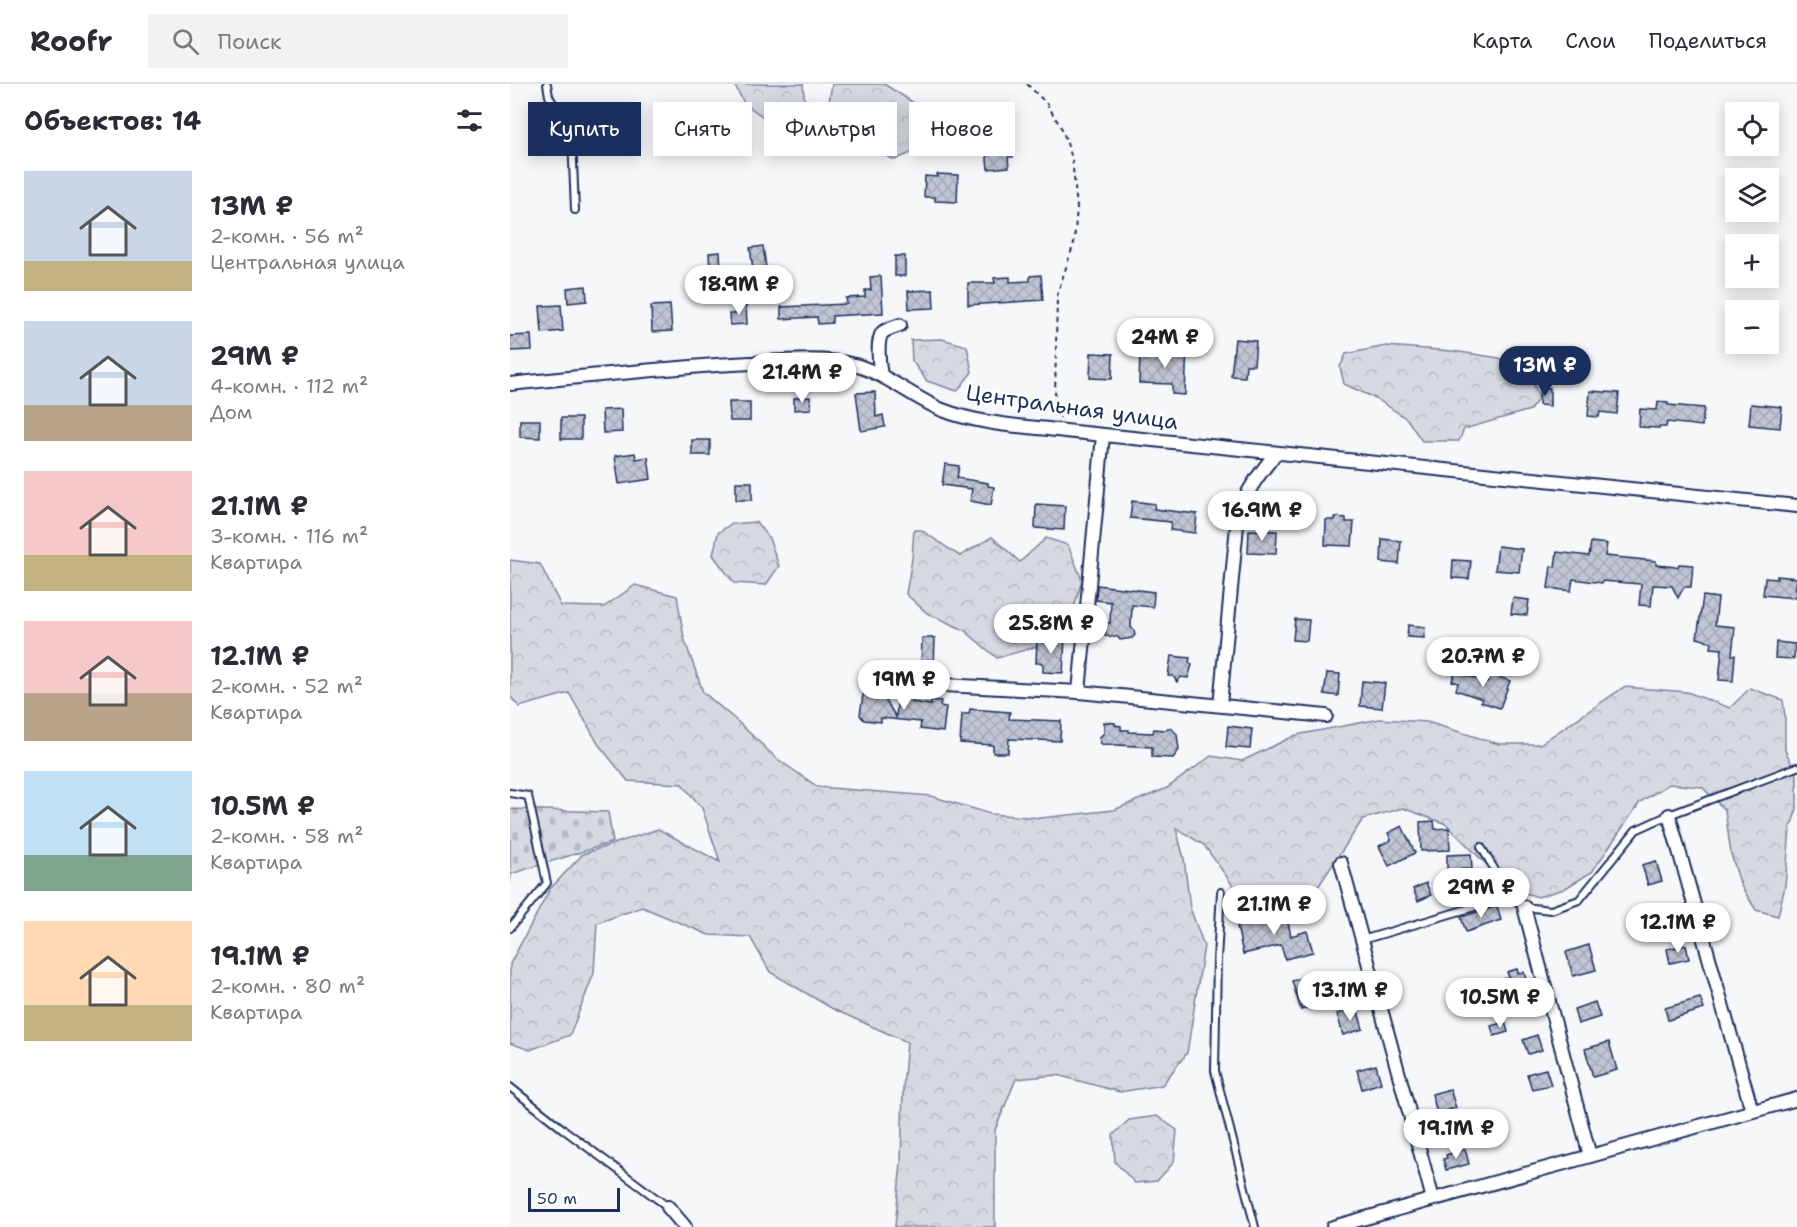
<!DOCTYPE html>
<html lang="ru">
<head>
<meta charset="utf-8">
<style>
	:root { --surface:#fff; --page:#f2f2f3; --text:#2b2b33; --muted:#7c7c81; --line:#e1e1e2; --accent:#1b2f5e }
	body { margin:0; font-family:"Shantell Sans",sans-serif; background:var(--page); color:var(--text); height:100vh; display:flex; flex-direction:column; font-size:22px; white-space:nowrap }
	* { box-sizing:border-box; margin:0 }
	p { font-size:20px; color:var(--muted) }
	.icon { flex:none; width:33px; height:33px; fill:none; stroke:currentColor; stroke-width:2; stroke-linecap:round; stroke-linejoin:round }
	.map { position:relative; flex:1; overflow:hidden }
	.drawer { display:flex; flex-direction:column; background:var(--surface); width:510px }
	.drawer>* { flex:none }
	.guide { position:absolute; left:18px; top:18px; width:570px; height:54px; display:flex; gap:12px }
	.buttons { position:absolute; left:1215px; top:18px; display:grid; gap:12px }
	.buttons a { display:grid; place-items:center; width:54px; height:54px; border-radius:0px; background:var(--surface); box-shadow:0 3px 15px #0003; font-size:30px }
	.scale { position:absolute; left:18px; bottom:15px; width:92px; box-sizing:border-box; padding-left:6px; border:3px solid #1b2f5e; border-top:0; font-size:16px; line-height:21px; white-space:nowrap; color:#1b2f5e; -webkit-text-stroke:4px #fff; paint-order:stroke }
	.price { position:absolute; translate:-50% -51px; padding:0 14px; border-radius:21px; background:#fff; color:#222; font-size:20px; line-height:39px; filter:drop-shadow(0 2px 3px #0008) }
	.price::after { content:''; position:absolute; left:50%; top:36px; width:18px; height:14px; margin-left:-9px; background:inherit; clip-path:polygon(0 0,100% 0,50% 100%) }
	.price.current { background:var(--accent); color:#fff }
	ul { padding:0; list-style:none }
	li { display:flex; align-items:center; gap:18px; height:150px; padding:0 24px }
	li span { display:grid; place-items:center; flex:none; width:168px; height:120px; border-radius:0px; color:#555 }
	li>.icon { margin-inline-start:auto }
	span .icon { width:72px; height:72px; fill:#fffc; stroke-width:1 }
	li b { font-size:26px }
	h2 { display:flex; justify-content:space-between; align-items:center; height:72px; padding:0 24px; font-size:26px }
	.tag { padding:0 21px; border-radius:0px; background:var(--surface); box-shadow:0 3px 15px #0003; font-size:21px; line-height:54px }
	.tag.current { background:var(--accent); color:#fff }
	header { display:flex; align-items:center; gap:36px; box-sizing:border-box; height:84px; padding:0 30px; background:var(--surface); border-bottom:2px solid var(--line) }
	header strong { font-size:28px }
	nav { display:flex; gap:33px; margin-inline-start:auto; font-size:21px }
	.search { width:420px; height:54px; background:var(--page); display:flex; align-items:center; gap:15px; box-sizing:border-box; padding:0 21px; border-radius:0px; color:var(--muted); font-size:22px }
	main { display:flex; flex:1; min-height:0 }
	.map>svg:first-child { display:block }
	.forest { fill:url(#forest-crowns); stroke:#7884a0; stroke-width:1.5 }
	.cemetery { fill:url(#cemetery-stones); stroke:#7884a0; stroke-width:1.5 }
	.building { fill:url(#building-cross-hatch); stroke:#1b2f5e; stroke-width:1.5 }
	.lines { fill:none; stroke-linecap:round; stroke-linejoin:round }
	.service-casing { stroke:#1b2f5e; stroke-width:10 }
	.minor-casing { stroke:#1b2f5e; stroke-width:16 }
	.path { stroke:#1b2f5e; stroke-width:2; stroke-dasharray:4.5 4.5; stroke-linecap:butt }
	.service { stroke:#fff; stroke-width:6 }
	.minor { stroke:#fff; stroke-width:12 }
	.labels { text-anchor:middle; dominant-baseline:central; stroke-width:4.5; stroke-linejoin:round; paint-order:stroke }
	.street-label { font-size:22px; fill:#1b2f5e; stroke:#fff }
</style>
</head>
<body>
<header>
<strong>Roofr</strong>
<div class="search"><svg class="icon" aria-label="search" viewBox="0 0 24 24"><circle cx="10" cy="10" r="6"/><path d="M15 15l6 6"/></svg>Поиск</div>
<nav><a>Карта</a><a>Слои</a><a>Поделиться</a></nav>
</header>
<main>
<section class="drawer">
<h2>Объектов: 14<svg class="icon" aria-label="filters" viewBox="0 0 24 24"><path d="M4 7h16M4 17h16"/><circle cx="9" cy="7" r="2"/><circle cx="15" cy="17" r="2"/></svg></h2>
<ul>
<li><span style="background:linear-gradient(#c9d6e8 75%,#c2b280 0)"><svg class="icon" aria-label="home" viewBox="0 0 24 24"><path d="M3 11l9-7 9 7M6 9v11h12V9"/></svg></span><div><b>13M ₽</b><p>2-комн. · 56 m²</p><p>Центральная улица</p></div></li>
<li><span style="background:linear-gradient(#c9d6e8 70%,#b9a48a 0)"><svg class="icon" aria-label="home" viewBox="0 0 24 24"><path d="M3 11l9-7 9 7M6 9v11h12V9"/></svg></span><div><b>29M ₽</b><p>4-комн. · 112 m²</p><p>Дом</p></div></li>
<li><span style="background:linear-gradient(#f6c9c9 70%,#c2b280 0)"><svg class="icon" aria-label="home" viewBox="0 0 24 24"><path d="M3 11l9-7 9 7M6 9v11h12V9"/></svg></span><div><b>21.1M ₽</b><p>3-комн. · 116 m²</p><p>Квартира</p></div></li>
<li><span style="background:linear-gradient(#f6c9c9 60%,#b9a48a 0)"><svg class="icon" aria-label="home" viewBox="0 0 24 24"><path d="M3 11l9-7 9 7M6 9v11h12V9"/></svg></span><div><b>12.1M ₽</b><p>2-комн. · 52 m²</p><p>Квартира</p></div></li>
<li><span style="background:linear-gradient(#bfe0f5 70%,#7fa58c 0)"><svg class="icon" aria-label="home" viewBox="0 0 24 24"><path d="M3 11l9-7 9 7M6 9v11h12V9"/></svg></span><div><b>10.5M ₽</b><p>2-комн. · 58 m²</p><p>Квартира</p></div></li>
<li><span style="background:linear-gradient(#ffd9b3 70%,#c2b280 0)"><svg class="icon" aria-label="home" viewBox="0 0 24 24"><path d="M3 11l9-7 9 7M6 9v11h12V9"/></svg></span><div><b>19.1M ₽</b><p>2-комн. · 80 m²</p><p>Квартира</p></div></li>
</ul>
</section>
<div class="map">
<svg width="1287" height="1143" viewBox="0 0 1287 1143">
	<defs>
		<pattern id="forest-crowns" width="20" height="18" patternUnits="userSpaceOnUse" patternTransform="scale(1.5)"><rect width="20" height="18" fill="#d6d9e2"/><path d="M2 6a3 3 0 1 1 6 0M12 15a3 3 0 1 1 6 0" fill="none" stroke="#b7bbc4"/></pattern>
		<pattern id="cemetery-stones" width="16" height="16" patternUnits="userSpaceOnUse" patternTransform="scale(1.5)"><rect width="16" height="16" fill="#d6d9e2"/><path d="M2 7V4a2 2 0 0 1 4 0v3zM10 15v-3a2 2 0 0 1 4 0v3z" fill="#b7bbc4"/></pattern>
		<pattern id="building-cross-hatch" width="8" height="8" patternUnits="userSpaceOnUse" patternTransform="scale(1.5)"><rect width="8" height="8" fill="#c0c4d3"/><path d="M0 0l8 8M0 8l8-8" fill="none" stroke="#a4a9b8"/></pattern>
	</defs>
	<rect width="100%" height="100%" fill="#f6f7f9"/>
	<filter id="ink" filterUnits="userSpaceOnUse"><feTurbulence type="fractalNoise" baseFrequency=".0167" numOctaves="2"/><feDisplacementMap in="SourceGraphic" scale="12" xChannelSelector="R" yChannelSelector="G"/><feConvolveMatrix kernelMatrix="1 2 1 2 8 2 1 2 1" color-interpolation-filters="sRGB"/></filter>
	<g filter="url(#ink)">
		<g class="forest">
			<polygon points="224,0 293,0 295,23 274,48 234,19"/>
			<polygon points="322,0 374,0 404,19 444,40 425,58 385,76 350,61 316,37"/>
			<polygon points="432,255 457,262 462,288 447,307 417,297 402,277 401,256"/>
			<polygon points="876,262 943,267 989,274 1020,290 1029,314 1020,326 954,345 949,357 912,357 897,335 867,315 834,300 830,283 836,270"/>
			<polygon points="246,438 259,454 269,482 256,501 224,499 203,471 208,449 221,440"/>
			<polygon points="404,446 411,446 450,472 482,453 510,478 536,454 558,461 572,496 563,527 529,562 487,574 454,546 417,529 396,510 402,475"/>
			<polygon points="0,476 30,480 51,522 94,523 125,501 167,512 174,554 193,608 228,638 266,674 308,703 421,712 481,730 531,734 604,726 657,704 701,672 732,677 786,651 870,635 917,638 989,660 1030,660 1114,603 1177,608 1220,624 1240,604 1273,616 1275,633 1275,666 1287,691 1287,725 1280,745 1275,802 1268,832 1246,826 1231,802 1221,770 1215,726 1192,703 1159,700 1130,718 1082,788 1054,805 1028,813 1000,804 936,740 893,724 853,735 798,818 760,834 729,810 694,761 666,744 674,775 680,824 694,862 677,969 652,1001 610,1008 547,991 506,995 485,1046 485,1143 385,1143 391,1078 393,1004 397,958 323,925 260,888 240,853 199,851 132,823 87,839 84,889 60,951 20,966 0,959 0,880 40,805 73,770 148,745 210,778 192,724 172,700 118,697 89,661 59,609 9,623 0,612"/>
			<polygon points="647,1032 667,1046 664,1078 647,1097 625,1099 605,1078 603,1051 619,1036"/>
		</g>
		<polygon class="cemetery" points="0,725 98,728 103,758 1,790 0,800"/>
		<g class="building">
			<polygon points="498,34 503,73 498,73 499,83 478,85 473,37"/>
			<polygon points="427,90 448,91 447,118 425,117 425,113 414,113 415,92 428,93"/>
			<polygon points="253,162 256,183 243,185 240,164"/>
			<polygon points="210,168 211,184 200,185 199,169"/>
			<rect x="385" y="172" width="10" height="20"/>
			<polygon points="531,191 533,216 458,221 458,199 485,199 484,194 500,193 500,198 520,197 520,192"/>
			<polygon points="371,192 373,229 322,232 322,239 308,240 307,233 271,235 271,223 337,220 336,214 355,213 355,206 361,206 360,193"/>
			<polygon points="76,202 77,217 58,219 57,204"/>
			<polygon points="423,206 424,224 399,225 398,207"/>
			<polygon points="51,221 53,247 32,249 30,222"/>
			<polygon points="160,221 162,247 142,248 141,222"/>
			<polygon points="236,222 237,240 220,241 219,230 225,230 224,223"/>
			<polygon points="21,251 22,266 0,267 0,252"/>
			<polygon points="725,255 746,257 744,281 736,281 735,293 721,292"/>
			<polygon points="664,262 677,262 675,311 662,310 662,300 629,299 630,269 664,271"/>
			<polygon points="581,269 603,270 602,295 580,294"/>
			<polygon points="1030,303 1040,304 1040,322 1029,321"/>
			<polygon points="1080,307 1109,309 1107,330 1090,328 1089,333 1078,332"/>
			<polygon points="365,308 366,333 373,331 375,343 351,347 346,309"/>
			<polygon points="300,313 301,325 284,326 284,314"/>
			<polygon points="219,318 240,318 240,337 220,337"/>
			<polygon points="1148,318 1158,319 1158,321 1194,324 1192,342 1157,338 1156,343 1149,343 1149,344 1129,343 1130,325 1147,326"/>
			<polygon points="1241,320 1272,323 1270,344 1239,341"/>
			<polygon points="111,325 112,348 93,349 92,326"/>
			<rect x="51" y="334" width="20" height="21"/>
			<polygon points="10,336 30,336 30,354 10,353"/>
			<rect x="182" y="356" width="18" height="15"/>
			<polygon points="125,369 126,375 138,373 141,395 109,400 105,372"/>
			<polygon points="435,380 449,382 447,394 478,399 478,402 484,403 481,421 460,417 462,405 432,401"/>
			<rect x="226" y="398" width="16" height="18"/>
			<polygon points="622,417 645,420 644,425 687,430 685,449 660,446 661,438 620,434"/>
			<polygon points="526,420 555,422 554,446 525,444"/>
			<polygon points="825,433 836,434 836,438 844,438 842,462 815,461 816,436 825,436"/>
			<polygon points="739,446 767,447 766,470 738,469"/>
			<polygon points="872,455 891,457 889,480 871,478"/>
			<polygon points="1081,458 1097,460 1095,472 1146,477 1146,481 1168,483 1169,480 1183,481 1181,503 1174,503 1168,514 1162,502 1143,501 1141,522 1129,521 1131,500 1092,497 1092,499 1063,495 1061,507 1038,504 1041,482 1045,483 1047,468 1079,472"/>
			<polygon points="988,462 1012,465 1009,488 985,486"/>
			<polygon points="943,476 961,477 959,495 942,494"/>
			<polygon points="1267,492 1287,494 1284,514 1253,511 1255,494 1267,495"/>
			<polygon points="587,501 644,508 643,523 622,521 621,543 624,547 625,551 622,554 610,556 608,553 595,552 596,539 600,539 601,518 586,516"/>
			<polygon points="1193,512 1208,514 1205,541 1225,543 1222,571 1225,571 1223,597 1209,596 1212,565 1201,564 1202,558 1187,554"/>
			<polygon points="1003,514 1019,516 1017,531 1001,530"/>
			<polygon points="785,535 799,536 797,557 783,556"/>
			<polygon points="898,541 915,543 914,554 897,553"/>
			<polygon points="538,553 555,554 553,589 533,588 533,579 526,579 527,556 538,557"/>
			<polygon points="412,554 425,554 424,582 411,582"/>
			<polygon points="1266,558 1285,560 1284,575 1265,574"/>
			<polygon points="661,572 680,574 679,578 682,581 678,594 671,593 667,598 663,592 658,592"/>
			<polygon points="945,588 977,598 980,590 1000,597 990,624 971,618 972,615 946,606 948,599 942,597"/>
			<polygon points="817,589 830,590 828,612 814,610"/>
			<polygon points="852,597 875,599 872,624 850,622"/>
			<polygon points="361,607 368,607 372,611 386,633 388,613 403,615 402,618 421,621 421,616 431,617 430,622 436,623 433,648 410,645 411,638 371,634 371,638 354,636 350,631 353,611"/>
			<polygon points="460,625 500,628 499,635 551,637 550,657 499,655 498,669 483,669 483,661 450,659 452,630 459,630"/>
			<polygon points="594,638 605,639 605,641 611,642 611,646 619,646 619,648 643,649 644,645 655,646 661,644 667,650 669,666 663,674 642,673 642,663 591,660 589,654 594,649"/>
			<polygon points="718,642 742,645 740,665 716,663"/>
			<polygon points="924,737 925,745 939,744 940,766 911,767 910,738"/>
			<polygon points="892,742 905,769 879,782 869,762 881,756 878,749"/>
			<polygon points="961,770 962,785 937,786 937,771"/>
			<polygon points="1146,777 1152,797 1138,801 1132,781"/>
			<polygon points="916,799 921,811 908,817 903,805"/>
			<polygon points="774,821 781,852 797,847 803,868 775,875 771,861 733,870 727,842 762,834 760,824"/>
			<polygon points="987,822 991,836 956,848 951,833"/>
			<polygon points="1079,861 1086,886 1063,892 1056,868"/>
			<polygon points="1176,861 1179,875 1160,879 1157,865"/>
			<polygon points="1007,885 1008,889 1014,888 1021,915 1000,921 1001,923 987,927 983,914 989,912 985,897 999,893 997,888"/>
			<polygon points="799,892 808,920 791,926 782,897"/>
			<polygon points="1190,914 1194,925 1158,936 1155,924"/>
			<polygon points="1085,918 1090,933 1068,940 1064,925"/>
			<polygon points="847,924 853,945 833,951 827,930"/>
			<polygon points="995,938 998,948 984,952 981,942"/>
			<polygon points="1027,951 1032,966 1018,970 1013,956"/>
			<polygon points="1099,958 1107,986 1083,993 1075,965"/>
			<polygon points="866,981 871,999 852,1005 847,986"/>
			<polygon points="1036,985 1041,1001 1022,1005 1017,990"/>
			<polygon points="940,1005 946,1024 927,1029 922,1010"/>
			<polygon points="955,1065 959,1080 936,1086 933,1075 937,1074 936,1071"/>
		</g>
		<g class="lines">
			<defs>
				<g id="service">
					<polyline points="37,0 39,12 62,54 65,126"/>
					<polyline points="0,709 18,712 37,799 0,844"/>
					<polyline points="971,763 1002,814 1014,823 1041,826 1069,816 1126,746 1159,731 1287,683"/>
					<polyline points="711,808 707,875 705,987 745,1143"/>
					<polyline points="852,856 1001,812"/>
					<polyline points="0,1003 53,1045 158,1123"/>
				</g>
				<g id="minor">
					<path d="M371,291C369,282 366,255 373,248C377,245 385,243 390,241"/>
					<path d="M0,300C80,292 160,283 241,279C274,277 312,273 345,281C376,290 401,312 430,325C469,341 514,342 555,347L1287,422"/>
					<polyline points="433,601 569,608 816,632"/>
					<polyline points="569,608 593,351"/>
					<path d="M710,621L728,431C736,407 750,389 766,369"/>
					<polyline points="1159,731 1242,1027"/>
					<polyline points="831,779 923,1115"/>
					<polyline points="1014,823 1080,1072"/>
					<polyline points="158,1123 175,1143"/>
					<polyline points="823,1143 1287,1015"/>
				</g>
			</defs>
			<use href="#service" class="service-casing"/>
			<use href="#minor" class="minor-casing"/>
			<polyline class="path" points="517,0 537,20 552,45 562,74 567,124 564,159 547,211 545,314 550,334"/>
			<use href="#service" class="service"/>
			<use href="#minor" class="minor"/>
		</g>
	</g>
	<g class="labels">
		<g class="street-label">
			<text transform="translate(562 323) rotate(8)">Центральная улица</text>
		</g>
	</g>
</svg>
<div class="buttons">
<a><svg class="icon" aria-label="locate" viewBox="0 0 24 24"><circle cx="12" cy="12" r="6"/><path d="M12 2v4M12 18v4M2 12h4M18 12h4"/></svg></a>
<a><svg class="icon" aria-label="layers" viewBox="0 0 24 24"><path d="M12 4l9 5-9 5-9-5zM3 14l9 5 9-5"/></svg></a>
<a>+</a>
<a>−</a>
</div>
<div class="scale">50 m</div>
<b class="price" style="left:229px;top:232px">18.9M ₽</b>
<b class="price" style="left:655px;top:285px">24M ₽</b>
<b class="price current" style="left:1035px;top:313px">13M ₽</b>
<b class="price" style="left:292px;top:320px">21.4M ₽</b>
<b class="price" style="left:752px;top:458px">16.9M ₽</b>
<b class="price" style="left:541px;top:571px">25.8M ₽</b>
<b class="price" style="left:973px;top:604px">20.7M ₽</b>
<b class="price" style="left:394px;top:627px">19M ₽</b>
<b class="price" style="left:971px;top:835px">29M ₽</b>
<b class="price" style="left:764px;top:852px">21.1M ₽</b>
<b class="price" style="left:1168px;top:870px">12.1M ₽</b>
<b class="price" style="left:840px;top:938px">13.1M ₽</b>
<b class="price" style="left:990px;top:945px">10.5M ₽</b>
<b class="price" style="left:946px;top:1076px">19.1M ₽</b>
<div class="guide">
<a class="tag current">Купить</a>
<a class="tag">Снять</a>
<a class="tag">Фильтры</a>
<a class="tag">Новое</a>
</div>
</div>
</main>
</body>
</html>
